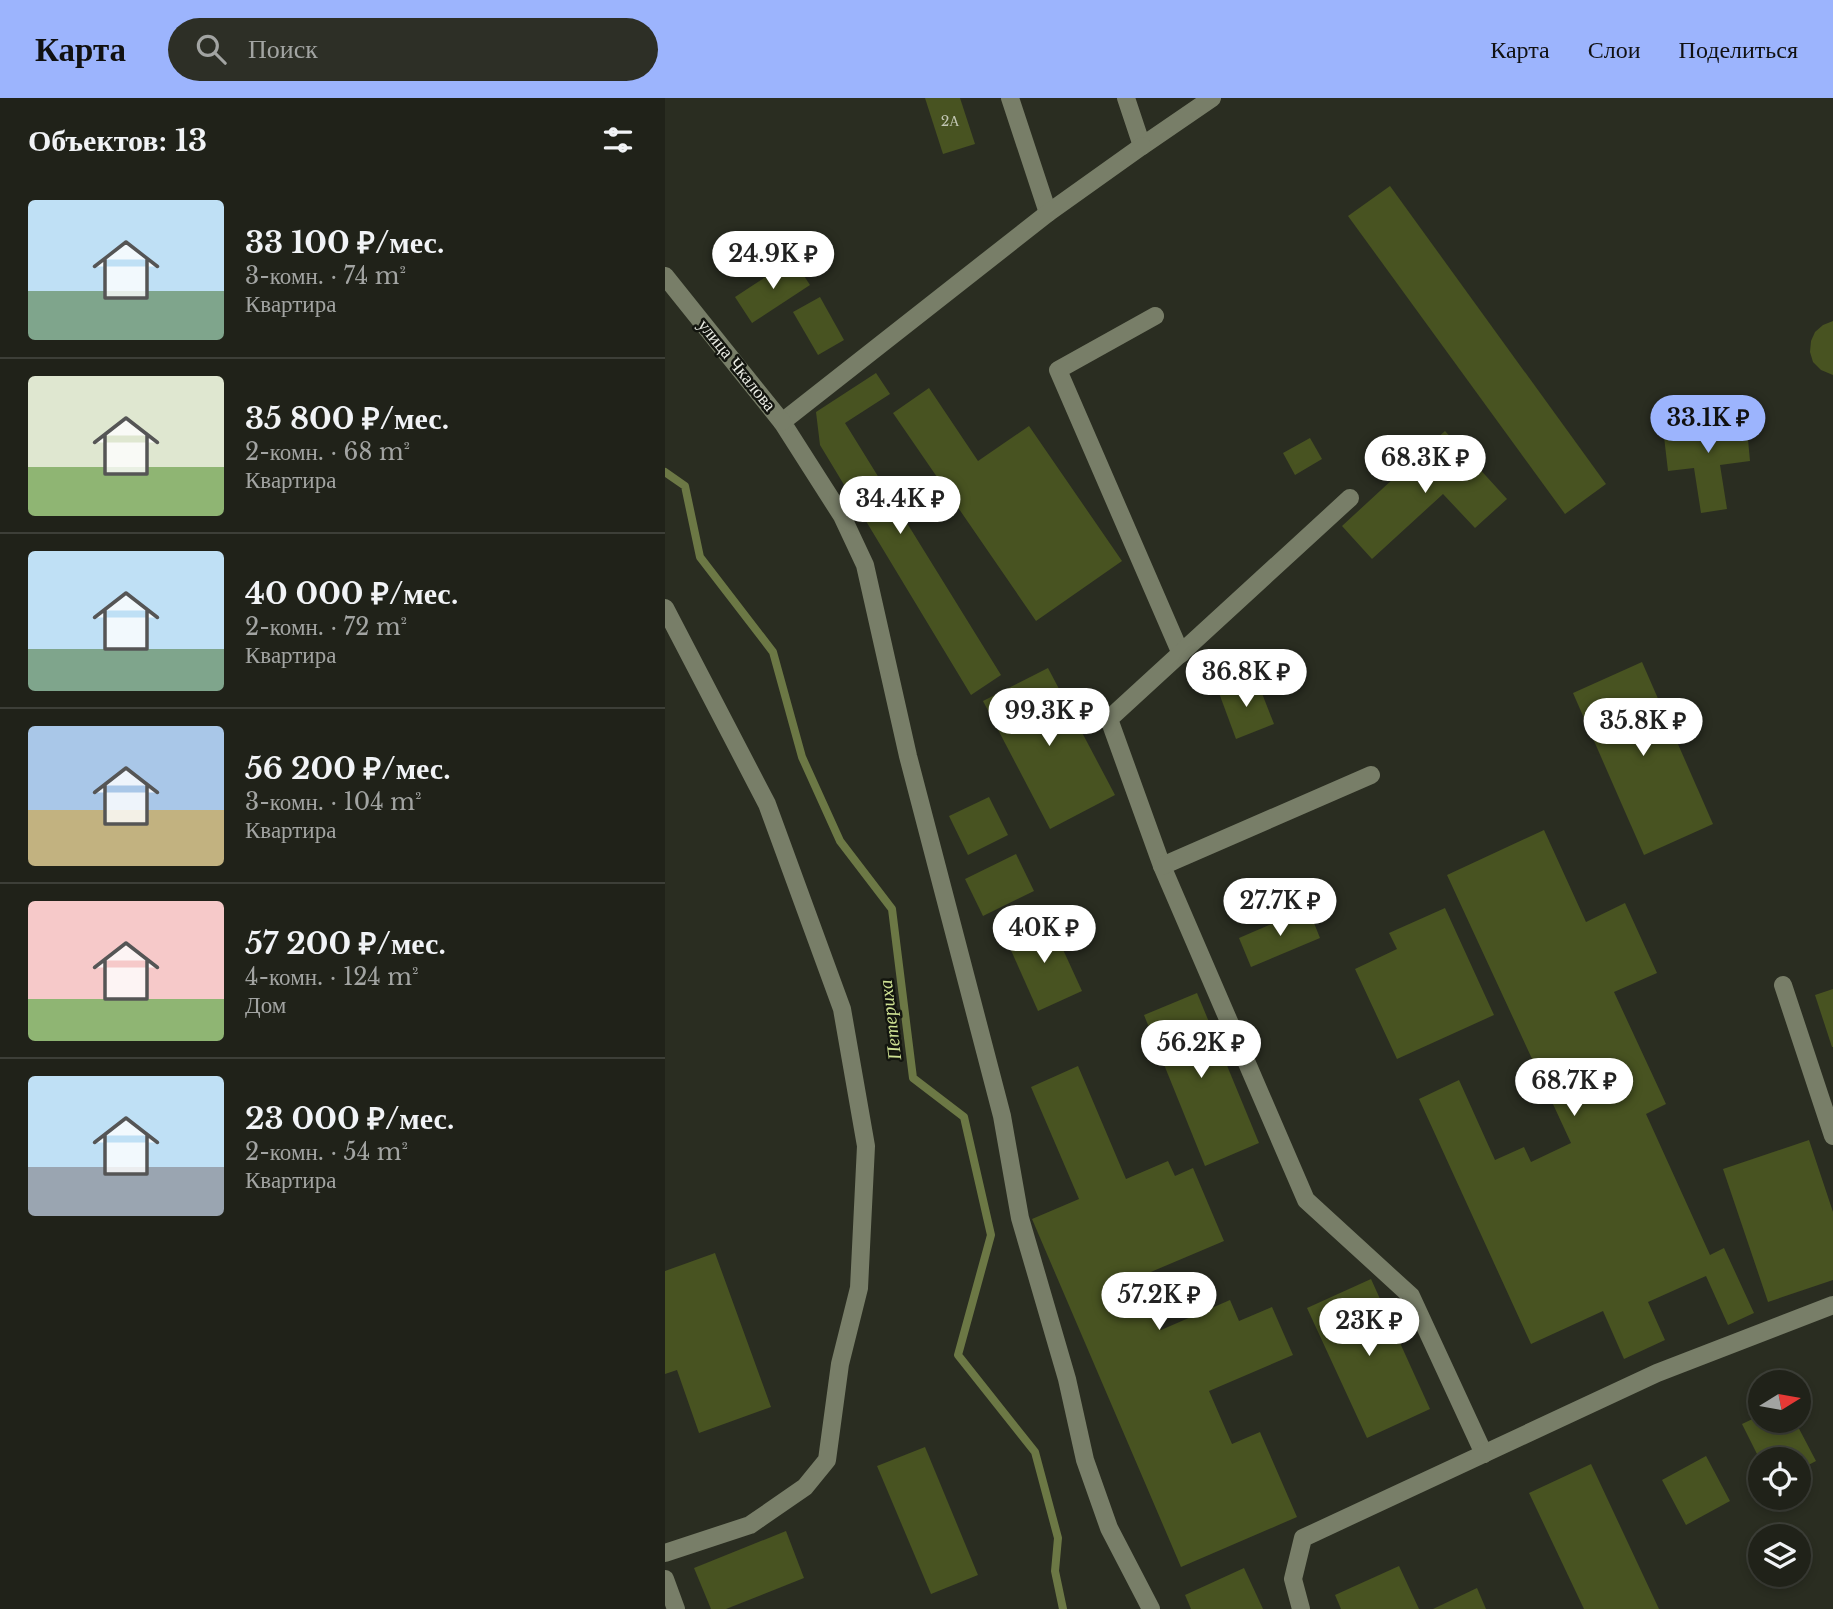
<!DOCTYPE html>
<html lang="ru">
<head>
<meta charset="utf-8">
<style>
	:root { --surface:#202219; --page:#2d2f26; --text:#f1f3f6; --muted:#a2a4a2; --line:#3d3f38; --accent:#9cb4fd }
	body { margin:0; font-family:"Libre Baskerville",serif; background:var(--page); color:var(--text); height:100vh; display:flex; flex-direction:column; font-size:26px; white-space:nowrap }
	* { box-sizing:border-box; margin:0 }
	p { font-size:23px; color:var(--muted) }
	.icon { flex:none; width:38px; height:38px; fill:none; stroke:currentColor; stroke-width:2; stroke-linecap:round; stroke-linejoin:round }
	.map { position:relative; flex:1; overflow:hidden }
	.sheet { display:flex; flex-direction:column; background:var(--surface); width:665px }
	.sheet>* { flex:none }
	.needle { width:46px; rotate:79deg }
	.tools { position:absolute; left:1083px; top:1272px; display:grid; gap:14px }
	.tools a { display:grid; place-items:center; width:63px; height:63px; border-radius:50%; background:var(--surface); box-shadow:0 4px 10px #0003,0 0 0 2px var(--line); font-size:35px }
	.price { position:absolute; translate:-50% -60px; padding:0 16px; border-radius:24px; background:#fff; color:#222; font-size:23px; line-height:46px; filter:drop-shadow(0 2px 4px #0008) }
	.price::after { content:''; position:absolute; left:50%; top:42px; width:21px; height:16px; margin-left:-10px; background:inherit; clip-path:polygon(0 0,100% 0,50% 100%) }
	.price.selected { background:var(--accent); color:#111 }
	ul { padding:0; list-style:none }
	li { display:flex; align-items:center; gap:21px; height:175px; padding:0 28px }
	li+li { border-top:2px solid var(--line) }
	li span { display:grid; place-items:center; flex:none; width:196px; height:140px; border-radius:7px; color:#555 }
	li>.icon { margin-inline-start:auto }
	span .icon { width:84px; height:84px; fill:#fffc; stroke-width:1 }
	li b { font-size:30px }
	h2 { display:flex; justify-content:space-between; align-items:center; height:84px; padding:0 28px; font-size:30px }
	header { display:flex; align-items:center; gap:42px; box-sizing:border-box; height:98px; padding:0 35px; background:var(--accent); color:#111 }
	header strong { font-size:33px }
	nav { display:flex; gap:38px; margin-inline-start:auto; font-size:24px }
	.search { width:490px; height:63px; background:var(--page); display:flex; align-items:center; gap:18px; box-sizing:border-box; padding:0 24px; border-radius:38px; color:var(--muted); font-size:26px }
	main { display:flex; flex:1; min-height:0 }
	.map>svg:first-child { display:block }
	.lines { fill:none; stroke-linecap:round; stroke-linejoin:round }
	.stream { stroke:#6c7845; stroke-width:8 }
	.building { fill:#485321 }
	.minor { stroke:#787e68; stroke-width:18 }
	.labels { text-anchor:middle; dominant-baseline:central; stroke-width:5; stroke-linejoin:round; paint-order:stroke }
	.number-label { font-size:14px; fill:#c2c6b4 }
	.street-label { font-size:18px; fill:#ebede5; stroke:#13150f }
	.water-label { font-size:19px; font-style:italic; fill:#cfe293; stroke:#13150f }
</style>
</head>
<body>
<header>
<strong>Карта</strong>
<div class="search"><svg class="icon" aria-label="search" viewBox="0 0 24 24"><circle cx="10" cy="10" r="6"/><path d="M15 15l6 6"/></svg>Поиск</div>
<nav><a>Карта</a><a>Слои</a><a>Поделиться</a></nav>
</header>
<main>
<section class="sheet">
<h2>Объектов: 13<svg class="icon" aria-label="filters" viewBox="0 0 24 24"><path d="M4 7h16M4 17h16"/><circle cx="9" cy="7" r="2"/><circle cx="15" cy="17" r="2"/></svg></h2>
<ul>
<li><span style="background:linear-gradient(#bfe0f5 65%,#7fa58c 0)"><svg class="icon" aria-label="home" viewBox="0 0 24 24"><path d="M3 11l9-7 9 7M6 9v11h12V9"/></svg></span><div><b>33 100 ₽/мес.</b><p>3-комн. · 74 m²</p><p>Квартира</p></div></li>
<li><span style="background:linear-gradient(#dfe7d0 65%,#8fb573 0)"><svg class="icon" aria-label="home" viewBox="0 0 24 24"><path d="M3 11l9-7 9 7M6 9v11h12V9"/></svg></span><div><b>35 800 ₽/мес.</b><p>2-комн. · 68 m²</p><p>Квартира</p></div></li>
<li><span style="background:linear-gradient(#bfe0f5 70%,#7fa58c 0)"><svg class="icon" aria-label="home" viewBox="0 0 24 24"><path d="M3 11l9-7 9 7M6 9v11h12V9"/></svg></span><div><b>40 000 ₽/мес.</b><p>2-комн. · 72 m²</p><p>Квартира</p></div></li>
<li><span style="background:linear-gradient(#a9c7e8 60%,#c2b280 0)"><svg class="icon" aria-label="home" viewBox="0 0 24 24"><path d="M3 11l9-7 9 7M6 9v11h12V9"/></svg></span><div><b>56 200 ₽/мес.</b><p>3-комн. · 104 m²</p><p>Квартира</p></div></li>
<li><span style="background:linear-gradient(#f6c9c9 70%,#8fb573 0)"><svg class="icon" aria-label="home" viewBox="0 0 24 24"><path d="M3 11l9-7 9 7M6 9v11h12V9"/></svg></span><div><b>57 200 ₽/мес.</b><p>4-комн. · 124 m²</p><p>Дом</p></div></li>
<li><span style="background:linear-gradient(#bfe0f5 65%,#9aa5b1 0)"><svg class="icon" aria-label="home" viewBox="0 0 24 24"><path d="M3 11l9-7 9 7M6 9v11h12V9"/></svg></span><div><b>23 000 ₽/мес.</b><p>2-комн. · 54 m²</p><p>Квартира</p></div></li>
</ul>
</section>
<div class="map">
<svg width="1168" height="1511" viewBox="0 0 1168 1511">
	<rect width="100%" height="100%" fill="#2a2d21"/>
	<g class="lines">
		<polyline class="stream" points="0,374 20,388 35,459 108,554 137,659 175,743 227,811 248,980 299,1019 326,1137 293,1257 370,1354 393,1440 390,1473 398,1511"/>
	</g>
	<g class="building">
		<polygon points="260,0 295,0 310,46 278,56"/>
		<polygon points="725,88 941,386 900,416 683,118"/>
		<polygon points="128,161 145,187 87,225 70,199"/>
		<polygon points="155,199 179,242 153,257 128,214"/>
		<polygon points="1168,223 1168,277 1156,272 1148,264 1145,254 1146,243 1150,234 1158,227"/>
		<polygon points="211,275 225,296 180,325 336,577 306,597 155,347 151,314"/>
		<polygon points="264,290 313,363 364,328 457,463 371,523 228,315"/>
		<polygon points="1081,320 1085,363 1055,367 1062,411 1036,415 1029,370 1003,373 998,330"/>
		<polygon points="780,333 842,401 810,430 778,396 707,461 677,428"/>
		<polygon points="645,340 657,361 630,377 618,355"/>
		<polygon points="977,564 1048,726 979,757 908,595"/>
		<polygon points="383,570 450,697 385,731 318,603"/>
		<polygon points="591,580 609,626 571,641 554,595"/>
		<polygon points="324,699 343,737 303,757 284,718"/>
		<polygon points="879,732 921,824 960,805 992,875 949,894 1001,1006 981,1016 1045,1157 1059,1150 1089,1215 1063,1227 1041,1178 983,1204 1000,1242 959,1261 938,1213 866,1246 754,1001 794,982 830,1062 859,1049 866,1064 906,1045 782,777"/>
		<polygon points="351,756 369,793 318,818 300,781"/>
		<polygon points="643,810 655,840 586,869 574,840"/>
		<polygon points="780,810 829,917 732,961 690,871 732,851 724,835"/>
		<polygon points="384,821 417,893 373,913 341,841"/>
		<polygon points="1168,891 1168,949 1167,949 1150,897"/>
		<polygon points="532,895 594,1045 540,1068 479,917"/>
		<polygon points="413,968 461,1081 503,1063 510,1078 528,1070 559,1143 474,1179 496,1232 565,1202 574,1223 607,1209 628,1257 544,1293 567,1346 595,1334 632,1419 516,1469 367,1121 414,1101 366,989"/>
		<polygon points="1144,1042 1168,1114 1168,1182 1103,1204 1058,1071"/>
		<polygon points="50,1155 106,1309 34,1335 12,1272 0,1276 0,1173"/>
		<polygon points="706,1181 765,1311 702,1340 642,1210"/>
		<polygon points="1096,1317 1096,1323 1130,1323 1151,1363 1134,1372 1134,1362 1095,1362 1077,1326"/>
		<polygon points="260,1349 313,1477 266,1496 212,1368"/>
		<polygon points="1041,1358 1065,1403 1021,1427 997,1382"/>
		<polygon points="926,1366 994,1511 919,1511 864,1395"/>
		<polygon points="121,1433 139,1480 61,1511 46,1511 29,1470"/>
		<polygon points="734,1468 754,1511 676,1511 670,1497"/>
		<polygon points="579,1470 598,1511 526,1511 520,1497"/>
		<polygon points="812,1490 821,1511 768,1511"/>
	</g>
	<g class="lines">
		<g class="minor">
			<polyline points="345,0 383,115"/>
			<polyline points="461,0 477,48 547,0"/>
			<polyline points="477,48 383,115 117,324 177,418 200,467 243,658 337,1018 355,1120 402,1281 420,1362 444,1430 486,1511"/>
			<polyline points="0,178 117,324"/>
			<polyline points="490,218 393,272 516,556"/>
			<polyline points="685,400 444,621 497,768 641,1102 746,1198 819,1356"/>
			<polyline points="0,510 102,706 177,911 201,1048 194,1190 175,1266 162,1362 140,1389 85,1427 0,1455"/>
			<polyline points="497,768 706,677"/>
			<polyline points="1118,887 1168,1038"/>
			<polyline points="0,1481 11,1511"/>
			<polyline points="636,1511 628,1481 638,1440 992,1275 1168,1207"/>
		</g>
	</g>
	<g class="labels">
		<g class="number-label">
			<text x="285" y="23">2А</text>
		</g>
		<g class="street-label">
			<text transform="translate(72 267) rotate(51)">улица Чкалова</text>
		</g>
		<g class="water-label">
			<text transform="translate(225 922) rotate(-97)">Петериха</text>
		</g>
	</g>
</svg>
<div class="tools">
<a><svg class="needle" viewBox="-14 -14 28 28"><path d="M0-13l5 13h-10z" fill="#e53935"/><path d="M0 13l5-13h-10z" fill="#a2a4a2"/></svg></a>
<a><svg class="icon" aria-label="locate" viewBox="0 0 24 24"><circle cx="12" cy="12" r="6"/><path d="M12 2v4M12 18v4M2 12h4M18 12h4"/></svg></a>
<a><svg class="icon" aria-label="layers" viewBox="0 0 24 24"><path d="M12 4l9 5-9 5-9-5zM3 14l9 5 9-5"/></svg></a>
</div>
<b class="price" style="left:108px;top:193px">24.9K ₽</b>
<b class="price selected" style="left:1043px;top:357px">33.1K ₽</b>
<b class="price" style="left:760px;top:397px">68.3K ₽</b>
<b class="price" style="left:235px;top:438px">34.4K ₽</b>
<b class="price" style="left:581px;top:611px">36.8K ₽</b>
<b class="price" style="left:384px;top:650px">99.3K ₽</b>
<b class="price" style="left:978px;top:660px">35.8K ₽</b>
<b class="price" style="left:615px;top:840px">27.7K ₽</b>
<b class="price" style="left:379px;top:867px">40K ₽</b>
<b class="price" style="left:536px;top:982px">56.2K ₽</b>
<b class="price" style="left:909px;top:1020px">68.7K ₽</b>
<b class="price" style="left:494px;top:1234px">57.2K ₽</b>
<b class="price" style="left:704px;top:1260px">23K ₽</b>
</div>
</main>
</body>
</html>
